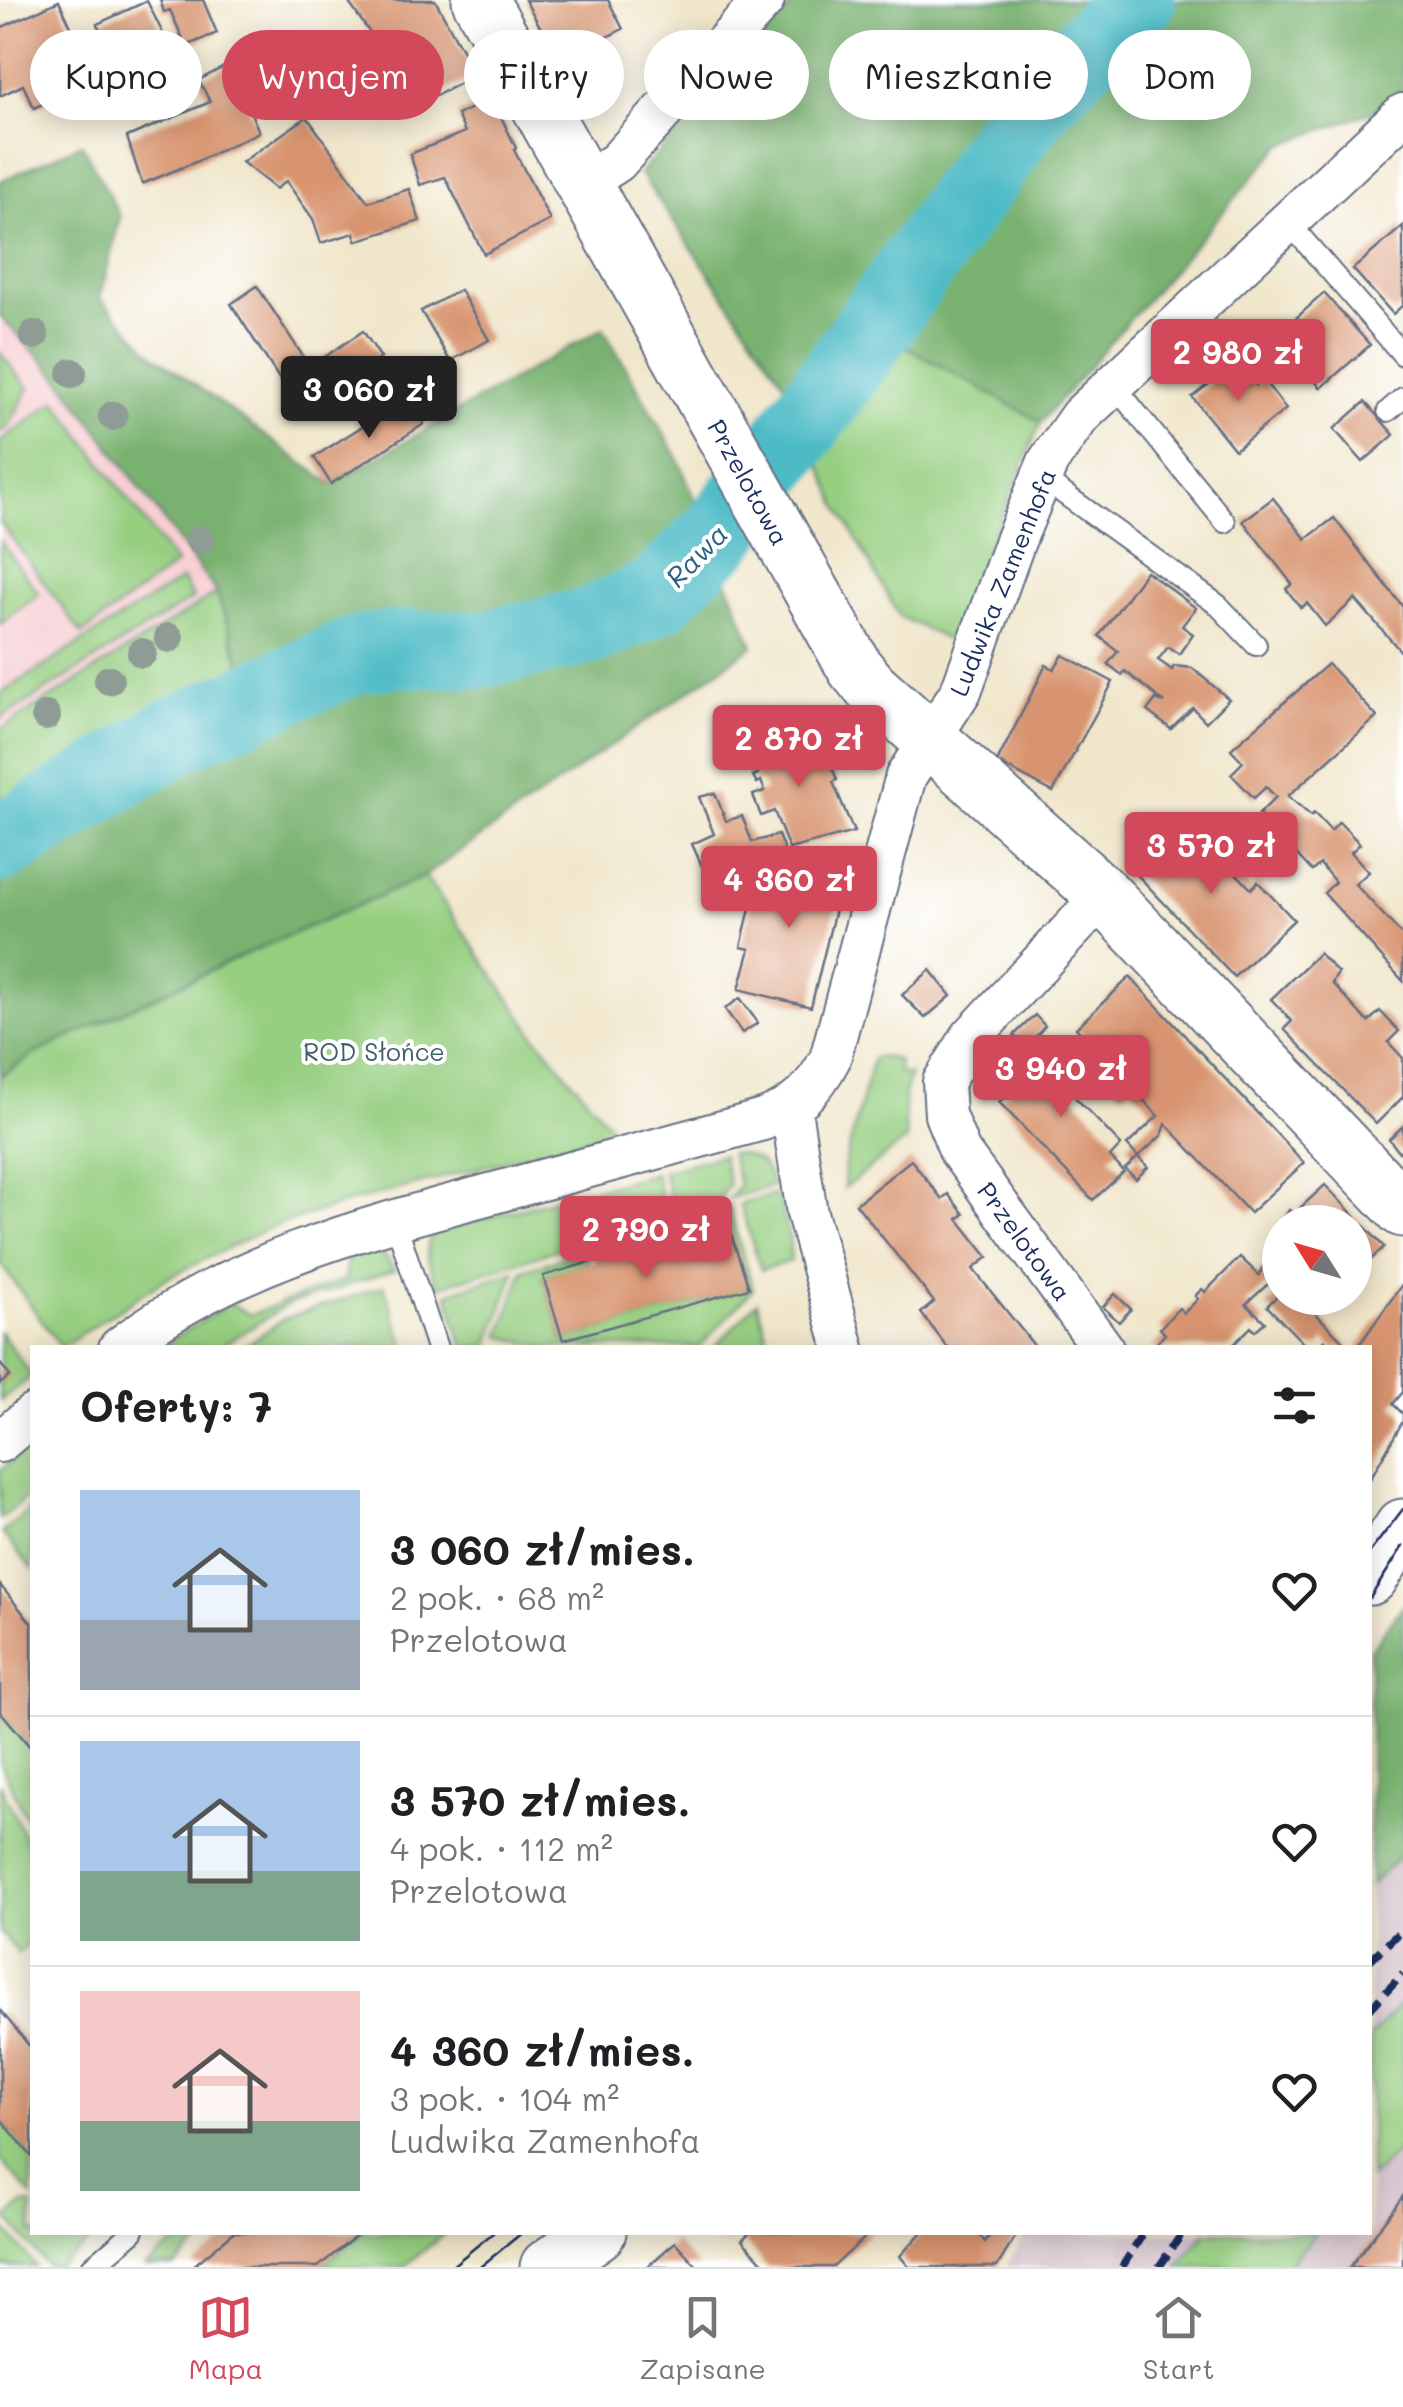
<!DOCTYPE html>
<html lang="pl">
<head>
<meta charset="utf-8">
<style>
	:root { --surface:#fff; --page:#f6f6f6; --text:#202124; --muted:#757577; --line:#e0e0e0; --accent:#d1495b }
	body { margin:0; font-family:Mali,sans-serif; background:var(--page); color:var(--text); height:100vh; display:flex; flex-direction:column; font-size:38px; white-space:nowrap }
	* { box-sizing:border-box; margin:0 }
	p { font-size:32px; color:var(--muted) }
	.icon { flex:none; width:55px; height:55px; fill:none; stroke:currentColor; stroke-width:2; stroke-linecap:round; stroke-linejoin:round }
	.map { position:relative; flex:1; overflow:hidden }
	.drawer { position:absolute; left:30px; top:1345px; width:1342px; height:890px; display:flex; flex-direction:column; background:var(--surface); border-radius:0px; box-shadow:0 5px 25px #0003 }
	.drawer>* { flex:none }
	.guide { position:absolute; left:30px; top:30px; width:1345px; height:90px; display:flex; gap:20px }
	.needle { width:65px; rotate:307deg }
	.fabs { position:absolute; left:1262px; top:1205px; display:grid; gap:20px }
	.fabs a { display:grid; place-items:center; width:110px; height:110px; border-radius:50%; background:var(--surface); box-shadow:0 5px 25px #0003; font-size:50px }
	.price { position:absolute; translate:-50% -85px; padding:0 22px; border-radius:10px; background:var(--accent); color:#fff; font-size:32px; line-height:65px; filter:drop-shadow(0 2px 5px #0008) }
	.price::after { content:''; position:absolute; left:50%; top:60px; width:30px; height:22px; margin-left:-15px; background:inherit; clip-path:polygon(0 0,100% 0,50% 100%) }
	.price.on { background:#222; color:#fff }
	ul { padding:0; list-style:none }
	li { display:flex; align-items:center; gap:30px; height:250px; padding:0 50px }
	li+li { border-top:2px solid var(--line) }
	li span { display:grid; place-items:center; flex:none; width:280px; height:200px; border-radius:0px; color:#555 }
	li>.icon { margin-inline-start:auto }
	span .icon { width:120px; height:120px; fill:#fffc; stroke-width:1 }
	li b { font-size:42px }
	h2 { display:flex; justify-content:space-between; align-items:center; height:120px; padding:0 50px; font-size:42px }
	.pill { padding:0 35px; border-radius:45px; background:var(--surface); box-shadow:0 5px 25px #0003; font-size:35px; line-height:90px }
	.pill.on { background:var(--accent); color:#fff }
	.dock { display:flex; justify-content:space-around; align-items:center; height:140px; border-top:2px solid var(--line); background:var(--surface); font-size:28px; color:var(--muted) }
	.dock a { display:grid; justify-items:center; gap:5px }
	.dock .on { color:var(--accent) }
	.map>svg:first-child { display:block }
	.built { fill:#f7cfd4 }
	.industrial { fill:#d2bdc8 }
	.green { fill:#97cf81; stroke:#597f70; stroke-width:2.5 }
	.forest { fill:#79b26f; stroke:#4a7066; stroke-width:2.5 }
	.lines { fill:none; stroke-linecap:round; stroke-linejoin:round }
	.river { stroke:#4dbbc6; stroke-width:78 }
	.building { fill:#d89470 }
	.lane-casing { stroke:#666f84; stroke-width:24 }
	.street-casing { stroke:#666f84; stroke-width:44 }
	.secondary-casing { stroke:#666f84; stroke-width:59 }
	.lane { stroke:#fff; stroke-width:20 }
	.street { stroke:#fff; stroke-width:40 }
	.secondary { stroke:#fff; stroke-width:55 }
	.tram { stroke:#1b2f5e; stroke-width:2.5 }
	.rail { stroke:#1b2f5e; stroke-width:8; stroke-dasharray:15 8; stroke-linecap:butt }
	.tree { fill:#8f9c95 }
	.labels { text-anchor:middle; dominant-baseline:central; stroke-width:8; stroke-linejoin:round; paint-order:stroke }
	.street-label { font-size:25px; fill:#1b2f5e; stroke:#fff }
	.park-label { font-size:25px; fill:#405f68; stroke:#fff }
	.water-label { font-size:28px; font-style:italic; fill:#2c6082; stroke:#fff }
</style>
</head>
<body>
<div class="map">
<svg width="1403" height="2267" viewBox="0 0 1403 2267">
	<rect width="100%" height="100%" fill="#fff"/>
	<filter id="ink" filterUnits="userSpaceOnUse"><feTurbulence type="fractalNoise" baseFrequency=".01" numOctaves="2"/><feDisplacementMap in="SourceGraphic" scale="20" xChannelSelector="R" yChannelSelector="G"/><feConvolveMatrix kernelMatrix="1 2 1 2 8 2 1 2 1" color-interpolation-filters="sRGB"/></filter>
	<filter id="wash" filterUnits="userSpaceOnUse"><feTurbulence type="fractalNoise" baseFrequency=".0048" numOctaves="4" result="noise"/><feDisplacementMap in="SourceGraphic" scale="40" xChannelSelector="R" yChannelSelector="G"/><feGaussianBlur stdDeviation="2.25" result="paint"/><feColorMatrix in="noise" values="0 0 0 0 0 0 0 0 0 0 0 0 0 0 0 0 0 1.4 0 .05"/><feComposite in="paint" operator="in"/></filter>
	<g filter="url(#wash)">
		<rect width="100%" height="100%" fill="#f0e6cb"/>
		<polygon class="built" points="0,316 62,381 217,593 0,730"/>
		<polygon class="industrial" points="1403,1819 1403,2267 1005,2267 1027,2233 1370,2232 1370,1846"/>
		<g class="green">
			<polygon points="905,346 1041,422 949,641 899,616 838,506 785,384"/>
			<polygon points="0,353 29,388 8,427 0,432"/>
			<polygon points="56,401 176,564 82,634 0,522 0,442"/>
			<polygon points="0,541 39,594 0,624"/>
			<polygon points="182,579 193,598 0,719 0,694"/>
			<polygon points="217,593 260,723 0,878 0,730"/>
			<polygon points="425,876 536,1037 615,1132 346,1203 269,1228 165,1279 61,1347 0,1263 0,1077 36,1053 241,956"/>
			<polygon points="884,1057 898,1060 899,1073 910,1075 904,1094 906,1140 844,1188 845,1163 873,1058"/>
			<path d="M730,1153C755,1154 766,1163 773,1186L730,1198L739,1184Z"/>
			<polygon points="722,1155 729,1184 717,1202 674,1214 663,1171"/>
			<polygon points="655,1173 666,1217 594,1237 583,1193"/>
			<path d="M573,1194L584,1241L438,1287C431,1268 420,1250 434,1232Z"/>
			<polygon points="777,1194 789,1237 791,1261 761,1270 740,1204"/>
			<polygon points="729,1209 753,1289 699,1347 544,1347 500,1336 523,1270 584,1251 587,1264 543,1276 563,1340 748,1288 689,1234 687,1221"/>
			<polygon points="667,1226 670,1240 597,1261 594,1248"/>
			<polygon points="367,1252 384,1255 394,1270 287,1305 220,1347 159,1348 230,1303 250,1315 346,1279 346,1258"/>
			<polygon points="515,1271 488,1347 463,1347 447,1293"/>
			<polygon points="384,1286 405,1347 243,1347 284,1319"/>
			<polygon points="757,1302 770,1347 715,1347"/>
			<polygon points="0,1332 32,1376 0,1401"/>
			<polygon points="32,1444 32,1493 0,1519 0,1471"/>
			<polygon points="32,1508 32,1569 2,1533"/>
			<polygon points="0,1711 32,1749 32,1830 0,1762"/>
			<polygon points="0,1783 32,1854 32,1905 27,1911 32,1917 32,1941 18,1953 0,1932"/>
			<polygon points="1403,2002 1403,2145 1370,2178 1370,2037"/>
			<polygon points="0,2119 32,2157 32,2196 0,2159"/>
			<polygon points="23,2204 32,2205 32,2232 101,2233 58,2267 48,2267 7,2218"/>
			<polygon points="0,2223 36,2267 0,2267"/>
			<polygon points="188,2233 203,2233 207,2237 174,2267 145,2267"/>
			<polygon points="363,2233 363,2232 446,2233 403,2267 321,2267"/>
			<polygon points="1205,2233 1205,2232 1316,2233 1286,2267 1178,2267"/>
		</g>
		<g class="forest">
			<polygon points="797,0 1403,0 1403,100 1281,145 1041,422 905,346 785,384 640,173"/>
			<polygon points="82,144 120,217 100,298 153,354 331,484 603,328 678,458 753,646 425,876 241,956 36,1053 0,1076 0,878 260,722 217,593 62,381 0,316 0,181"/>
			<polygon points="1403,1606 1403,1855 1370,1885 1370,1650"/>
		</g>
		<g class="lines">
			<polyline class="river" points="0,844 176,735 355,655 394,649 482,649 591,626 658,595 719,534 817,405 1038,97 1137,0"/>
		</g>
		<g id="blocks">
			<g class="building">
				<polygon points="160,0 203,0 217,33 186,46 170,10 164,12"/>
				<polygon points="347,0 435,0 476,75 410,109 380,49 363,63 276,102 270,91 278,87 257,52 274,42 278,49 303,35 320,66 373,40 377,43"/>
				<polygon points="525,0 608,0 623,29 559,60"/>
				<polygon points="59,1 85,57 43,77 53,99 34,108 23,85 0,96 0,28"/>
				<polygon points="147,1 174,56 121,79 97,24"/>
				<polygon points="251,53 270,91 246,101 259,132 198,161 142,184 127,137 210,102 199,80"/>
				<polygon points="492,98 516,148 514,150 550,220 484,254 445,177 420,185 410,154 465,132 457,115"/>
				<polygon points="307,117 368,202 409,189 420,221 356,241 354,233 321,243 313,219 286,181 276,189 242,162"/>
				<polygon points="1403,226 1403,305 1393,314 1353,269"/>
				<polygon points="257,286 310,367 363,331 381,358 300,411 231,304"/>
				<polygon points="460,290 489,340 450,361 421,311"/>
				<polygon points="1324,293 1370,345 1321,388 1276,336"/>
				<polygon points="1235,358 1256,385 1263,379 1286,409 1235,450 1192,397 1223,373 1221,370"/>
				<polygon points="407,398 424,424 331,484 314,457"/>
				<polygon points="1365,402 1394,435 1363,462 1334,429"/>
				<polygon points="1273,498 1306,539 1334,518 1403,607 1403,654 1355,599 1325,626 1307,603 1301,608 1286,589 1292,584 1243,521"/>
				<polygon points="1146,571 1196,608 1182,626 1193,634 1179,654 1168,647 1158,660 1172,670 1174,666 1192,668 1229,699 1206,722 1193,708 1171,729 1147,711 1156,699 1165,703 1125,671 1122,675 1108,664 1118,651 1099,636"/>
				<polygon points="1063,655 1113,682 1053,792 997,762 1046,665 1054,669"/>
				<polygon points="1328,664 1377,717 1288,796 1311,816 1314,813 1331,831 1339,822 1360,844 1351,852 1369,872 1355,884 1403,936 1403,981 1324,893 1335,882 1320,864 1312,871 1277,833 1248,861 1238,851 1267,822 1259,814 1276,797 1266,787 1254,798 1231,774 1243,762 1231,749"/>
				<polygon points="791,726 797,740 812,733 825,762 829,760 837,780 833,782 854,832 789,849 774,811 761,816 753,795 765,791 761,781 757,783 753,776 758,774 752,760 765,754 758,740"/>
				<polygon points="715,793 726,821 742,816 752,842 778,835 784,850 705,873 692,844 714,834 699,797"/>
				<polygon points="1182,816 1251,889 1258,882 1294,920 1234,977 1130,867"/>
				<polygon points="801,863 844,873 811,1007 739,989 750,949 741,947 758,873"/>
				<polygon points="1319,953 1338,973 1332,983 1368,1022 1380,1011 1399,1031 1388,1042 1403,1058 1403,1097 1376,1124 1284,1029 1292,1021 1271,999"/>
				<polygon points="930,970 951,996 925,1018 902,995"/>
				<polygon points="1130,977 1304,1163 1250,1213 1166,1124 1162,1135 1138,1157 1127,1145 1158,1116 1131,1086 1122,1093 1101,1071 1109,1062 1076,1028"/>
				<polygon points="740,998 758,1023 742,1033 725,1009"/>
				<polygon points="1035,1015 1045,1026 1032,1041 1049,1060 1044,1065 1121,1145 1110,1157 1124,1172 1093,1200 999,1102 1029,1073 1014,1058 1025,1047 1014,1035"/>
				<polygon points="1403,1126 1403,1148 1399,1152 1389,1139"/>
				<polygon points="1138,1157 1148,1167 1136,1179 1125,1169"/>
				<polygon points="911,1160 942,1199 948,1194 964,1214 958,1219 988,1257 973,1269 1036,1348 948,1348 921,1313 934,1302 856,1204"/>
				<polygon points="1325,1185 1384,1247 1359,1271 1355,1267 1355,1222 1314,1222 1300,1208"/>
				<polygon points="1289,1210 1303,1219 1301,1222 1282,1222"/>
				<polygon points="727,1222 749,1288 563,1340 543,1276"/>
				<polygon points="1280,1226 1280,1298 1300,1298 1350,1348 1333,1348 1325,1340 1318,1348 1308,1348 1267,1306 1279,1294 1268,1284 1246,1304 1265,1322 1255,1331 1251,1327 1230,1348 1152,1348 1165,1334 1160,1328 1179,1308 1184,1313 1198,1299 1195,1296 1202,1289 1205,1292 1240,1257 1259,1275 1268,1258 1264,1255"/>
				<polygon points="1403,1283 1403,1392 1393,1404 1403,1414 1403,1421 1370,1479 1370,1348 1357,1348"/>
				<polygon points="1115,1294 1131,1309 1119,1322 1103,1307"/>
				<polygon points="0,1363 10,1376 0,1384"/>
				<polygon points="0,1585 32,1624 32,1749 0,1711"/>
				<polygon points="0,2010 32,2049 32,2157 0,2118"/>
				<polygon points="1403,2196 1403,2267 1350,2267"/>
				<polygon points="234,2232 361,2232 318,2267 192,2267"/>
				<polygon points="750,2232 871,2232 833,2267 767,2267 742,2240"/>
				<polygon points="922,2232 977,2232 985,2242 992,2232 1018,2232 997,2267 909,2267 900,2256"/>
				<polygon points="675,2242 698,2267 647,2267"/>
			</g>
		</g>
	</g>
	<g filter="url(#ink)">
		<use href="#blocks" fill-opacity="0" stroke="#666f84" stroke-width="2.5"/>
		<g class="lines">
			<defs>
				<g id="lane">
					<polyline points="1288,222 1403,355"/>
					<polyline points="1114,385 1225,522"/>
					<polyline points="1388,411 1403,398"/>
					<polyline points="1042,478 1218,605 1256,645"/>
					<polyline points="395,1220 437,1348"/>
					<polyline points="92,2267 133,2232"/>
				</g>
				<g id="street">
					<polyline points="583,184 617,162 764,0"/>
					<polyline points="791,1110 807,1213 844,1348"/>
					<path d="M119,1348C228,1264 360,1229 490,1194C581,1169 672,1145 763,1120C795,1108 814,1090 830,1059L906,776L961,691L1015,541L1048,462L1080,416L1403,114"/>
					<polyline points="1103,1348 960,1152 945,1115 943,1082 971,1037 1104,895"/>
					<polyline points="0,1442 32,1415"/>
				</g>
				<g id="secondary">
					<polyline points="480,0 855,668 871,687 1104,895 1403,1209"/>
					<polyline points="1370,1577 1403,1527"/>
					<polyline points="548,2267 598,2232"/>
				</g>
			</defs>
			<use href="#lane" class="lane-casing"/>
			<use href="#street" class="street-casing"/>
			<use href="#secondary" class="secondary-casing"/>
			<use href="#lane" class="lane"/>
			<use href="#street" class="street"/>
			<use href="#secondary" class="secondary"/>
			<g class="tram">
				<polyline points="1370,1552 1403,1509"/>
				<polyline points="1370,1598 1403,1546"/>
				<polyline points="451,2267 494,2232"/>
				<polyline points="480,2267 523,2232"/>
			</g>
			<g class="rail">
				<polyline points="1370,1960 1403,1929"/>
				<polyline points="1370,2009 1403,1974"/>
				<polyline points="1122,2267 1144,2232"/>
				<polyline points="1159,2267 1183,2232"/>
			</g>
		</g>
		<g class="tree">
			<circle cx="34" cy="335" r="15"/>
			<circle cx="72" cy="373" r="15"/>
			<circle cx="113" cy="416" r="15"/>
			<circle cx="200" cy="540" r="15"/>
			<circle cx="169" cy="638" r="15"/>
			<circle cx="142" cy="653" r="15"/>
			<circle cx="109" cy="680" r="15"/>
			<circle cx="46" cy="716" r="15"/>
		</g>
	</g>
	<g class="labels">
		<g class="street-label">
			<text transform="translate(749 482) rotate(61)">Przelotowa</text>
			<text transform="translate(1002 582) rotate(-68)">Ludwika Zamenhofa</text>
			<text transform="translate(1025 1241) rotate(54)">Przelotowa</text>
		</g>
		<g class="park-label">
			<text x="374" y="1051">ROD Słońce</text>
		</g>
		<g class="water-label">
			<text transform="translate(696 555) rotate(-46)">Rawa</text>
		</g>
	</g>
</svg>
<div class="fabs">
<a><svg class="needle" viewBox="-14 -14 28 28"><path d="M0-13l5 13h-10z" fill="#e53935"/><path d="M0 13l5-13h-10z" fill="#757577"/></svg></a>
</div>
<b class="price" style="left:1238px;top:404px">2 980 zł</b>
<b class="price on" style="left:369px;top:441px">3 060 zł</b>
<b class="price" style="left:799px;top:790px">2 870 zł</b>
<b class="price" style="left:1211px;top:897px">3 570 zł</b>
<b class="price" style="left:789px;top:931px">4 360 zł</b>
<b class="price" style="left:1061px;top:1120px">3 940 zł</b>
<b class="price" style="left:646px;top:1281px">2 790 zł</b>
<div class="guide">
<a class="pill">Kupno</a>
<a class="pill on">Wynajem</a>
<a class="pill">Filtry</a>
<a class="pill">Nowe</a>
<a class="pill">Mieszkanie</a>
<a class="pill">Dom</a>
</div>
<section class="drawer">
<h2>Oferty: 7<svg class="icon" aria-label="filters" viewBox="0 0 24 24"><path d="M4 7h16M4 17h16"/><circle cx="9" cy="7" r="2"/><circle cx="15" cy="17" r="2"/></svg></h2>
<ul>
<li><span style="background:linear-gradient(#a9c7e8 65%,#9aa5b1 0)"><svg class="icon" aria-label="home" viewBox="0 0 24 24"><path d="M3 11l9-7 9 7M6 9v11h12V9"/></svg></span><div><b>3 060 zł/mies.</b><p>2 pok. · 68 m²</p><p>Przelotowa</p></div><svg class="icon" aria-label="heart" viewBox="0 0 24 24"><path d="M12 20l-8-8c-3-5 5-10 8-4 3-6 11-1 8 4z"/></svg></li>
<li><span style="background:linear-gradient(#a9c7e8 65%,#7fa58c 0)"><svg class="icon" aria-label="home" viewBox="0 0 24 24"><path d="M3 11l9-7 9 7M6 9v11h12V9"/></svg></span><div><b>3 570 zł/mies.</b><p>4 pok. · 112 m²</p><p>Przelotowa</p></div><svg class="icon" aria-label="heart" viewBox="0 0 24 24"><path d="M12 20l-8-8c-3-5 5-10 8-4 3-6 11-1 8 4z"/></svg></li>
<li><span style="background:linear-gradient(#f6c9c9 65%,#7fa58c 0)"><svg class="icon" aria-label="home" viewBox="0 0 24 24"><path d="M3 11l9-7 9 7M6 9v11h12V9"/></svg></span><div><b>4 360 zł/mies.</b><p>3 pok. · 104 m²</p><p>Ludwika Zamenhofa</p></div><svg class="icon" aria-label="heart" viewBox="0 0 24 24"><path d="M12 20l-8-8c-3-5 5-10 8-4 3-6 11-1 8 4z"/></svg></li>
</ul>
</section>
</div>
<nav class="dock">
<a class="on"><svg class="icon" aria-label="map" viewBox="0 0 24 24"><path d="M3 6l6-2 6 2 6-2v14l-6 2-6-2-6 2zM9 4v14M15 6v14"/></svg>Mapa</a>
<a><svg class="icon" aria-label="saved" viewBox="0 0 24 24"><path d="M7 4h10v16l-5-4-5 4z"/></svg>Zapisane</a>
<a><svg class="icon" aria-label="home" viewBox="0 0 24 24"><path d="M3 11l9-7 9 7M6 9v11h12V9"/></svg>Start</a>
</nav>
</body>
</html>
